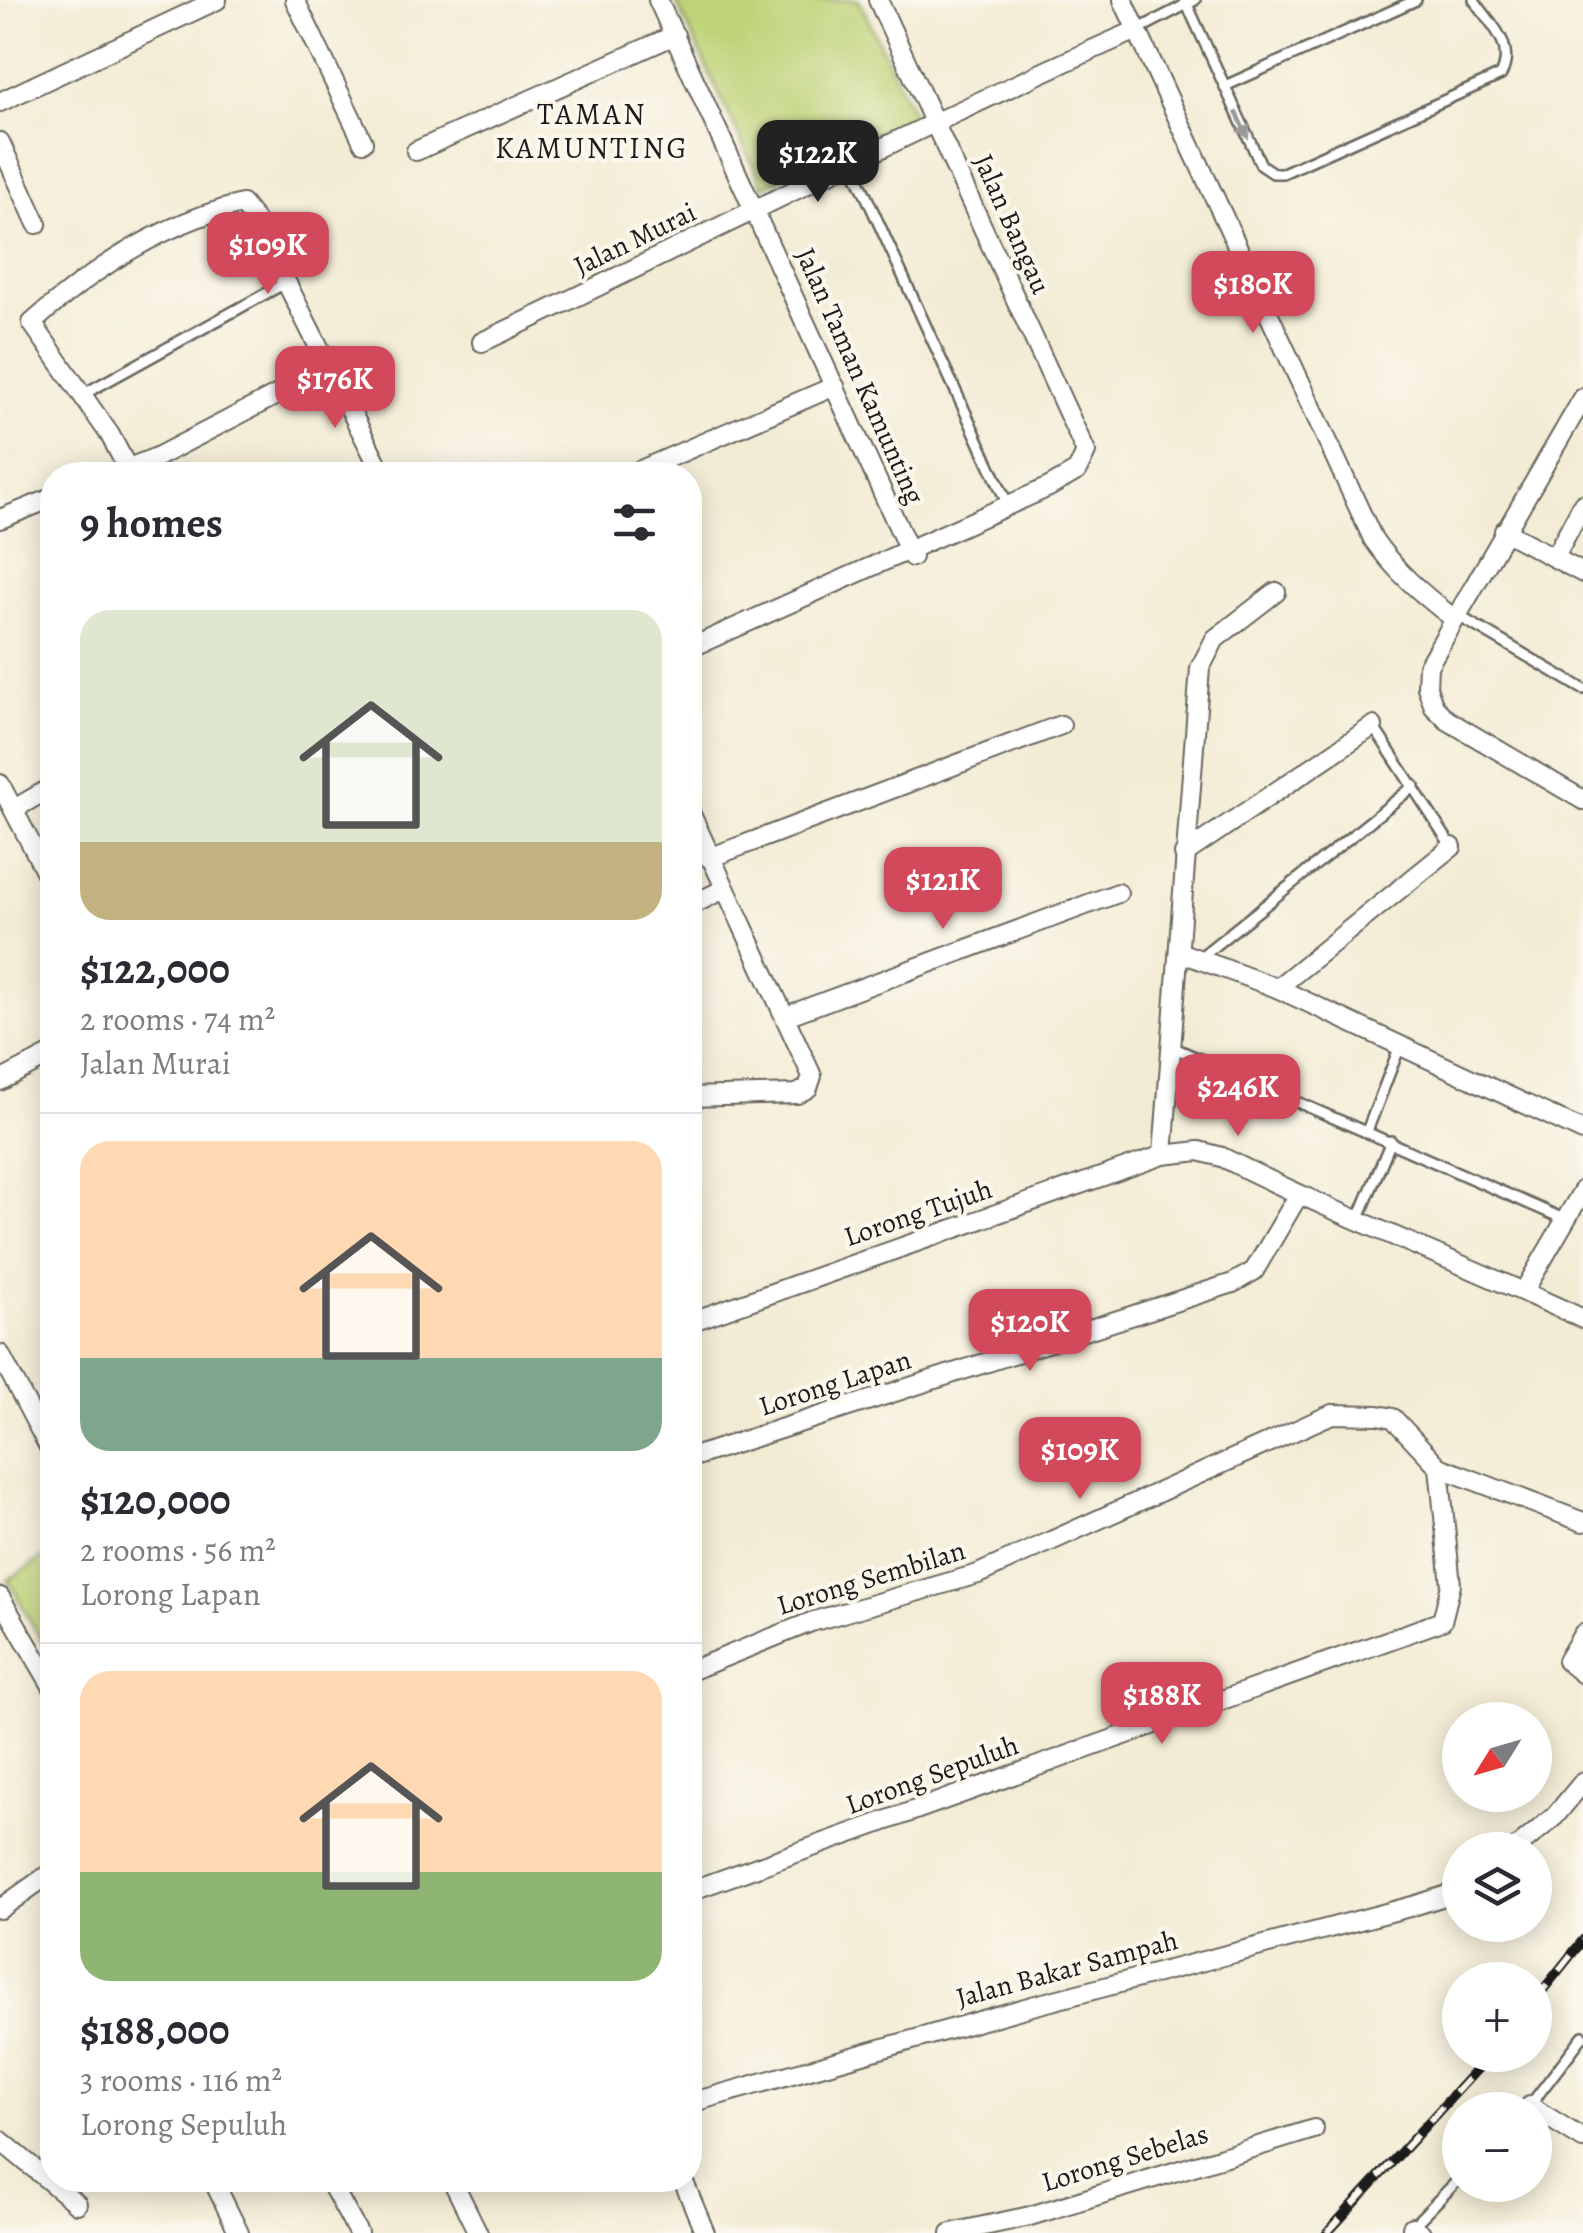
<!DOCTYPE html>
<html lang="en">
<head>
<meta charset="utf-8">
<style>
	:root { --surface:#fff; --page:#f2f2f3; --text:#2b2b33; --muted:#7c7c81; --line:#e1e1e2; --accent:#d1495b }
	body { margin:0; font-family:Alegreya,serif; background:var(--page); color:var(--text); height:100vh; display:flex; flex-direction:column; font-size:38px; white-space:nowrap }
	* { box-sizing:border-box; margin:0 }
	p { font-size:32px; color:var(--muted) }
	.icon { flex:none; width:55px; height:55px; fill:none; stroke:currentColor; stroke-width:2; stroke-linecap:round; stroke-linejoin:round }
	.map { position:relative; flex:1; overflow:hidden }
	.details { position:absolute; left:40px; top:462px; width:662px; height:1730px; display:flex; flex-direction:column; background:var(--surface); border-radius:40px; box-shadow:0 5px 25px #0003 }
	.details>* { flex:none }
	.needle { width:65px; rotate:233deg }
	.tools { position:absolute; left:1442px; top:1702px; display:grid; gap:20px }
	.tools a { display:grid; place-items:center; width:110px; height:110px; border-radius:50%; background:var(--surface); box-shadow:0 5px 25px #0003; font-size:50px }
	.price { position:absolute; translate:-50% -85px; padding:0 22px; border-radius:20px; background:var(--accent); color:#fff; font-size:32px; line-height:65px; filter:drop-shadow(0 2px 5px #0008) }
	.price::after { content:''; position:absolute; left:50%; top:60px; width:30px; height:22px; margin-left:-15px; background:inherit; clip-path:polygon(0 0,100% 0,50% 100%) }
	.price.active { background:#222; color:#fff }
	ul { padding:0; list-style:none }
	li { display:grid; align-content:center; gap:20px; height:530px; padding:0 40px }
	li+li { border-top:2px solid var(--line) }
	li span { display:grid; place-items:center; height:310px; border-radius:30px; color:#555 }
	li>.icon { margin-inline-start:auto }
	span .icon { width:180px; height:180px; fill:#fffc; stroke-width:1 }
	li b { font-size:42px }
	h2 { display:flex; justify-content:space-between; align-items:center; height:120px; padding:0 40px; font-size:42px }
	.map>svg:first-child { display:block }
	.green { fill:#bed377; stroke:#6d784a; stroke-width:2.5 }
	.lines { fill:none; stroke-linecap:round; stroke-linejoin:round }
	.lane-casing { stroke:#67655d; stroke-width:14 }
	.street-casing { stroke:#67655d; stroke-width:22 }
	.lane { stroke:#fff; stroke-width:9 }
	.street { stroke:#fff; stroke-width:18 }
	.rail-casing { stroke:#1c1c1c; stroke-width:10 }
	.rail { stroke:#fbf7ec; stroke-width:6; stroke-dasharray:19; stroke-linecap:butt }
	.oneway { fill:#999 }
	.labels { text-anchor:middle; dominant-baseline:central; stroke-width:8; stroke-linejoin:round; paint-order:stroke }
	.street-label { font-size:28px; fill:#1c1c1c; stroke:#fbf7ec }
	.neighbourhood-label { font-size:30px; letter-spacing:2.5px; fill:#1c1c1c; stroke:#fbf7ec }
</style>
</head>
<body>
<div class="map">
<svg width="1583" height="2233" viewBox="0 0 1583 2233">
	<rect width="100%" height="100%" fill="#fbf7ec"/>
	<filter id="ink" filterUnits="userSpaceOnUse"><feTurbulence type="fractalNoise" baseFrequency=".01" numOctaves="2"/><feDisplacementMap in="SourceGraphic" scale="20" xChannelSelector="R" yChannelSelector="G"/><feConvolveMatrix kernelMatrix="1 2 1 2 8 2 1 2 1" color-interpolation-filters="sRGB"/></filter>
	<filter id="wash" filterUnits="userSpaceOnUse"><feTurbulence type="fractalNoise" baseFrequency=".0048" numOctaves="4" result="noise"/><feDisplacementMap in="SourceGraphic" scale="40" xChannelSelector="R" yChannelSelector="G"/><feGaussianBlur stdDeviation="2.25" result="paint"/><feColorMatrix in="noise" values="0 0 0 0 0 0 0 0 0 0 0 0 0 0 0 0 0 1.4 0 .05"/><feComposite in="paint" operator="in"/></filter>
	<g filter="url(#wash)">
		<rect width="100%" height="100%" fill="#f3ecd5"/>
		<g class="green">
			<polygon points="675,0 859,0 914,116 763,187"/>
			<polygon points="52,1552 52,1660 8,1580"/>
		</g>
	</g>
	<g filter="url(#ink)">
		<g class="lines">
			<defs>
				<g id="lane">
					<path d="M1185,0L1261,165L1273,173H1283L1501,75C1516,44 1491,25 1474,0"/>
					<polyline points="1137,30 1195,0"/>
					<polyline points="1225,86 1416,0"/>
					<polyline points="851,163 1008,505"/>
					<polyline points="82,395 285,283"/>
					<polyline points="1457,615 1583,689"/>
					<polyline points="1373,726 1452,847"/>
					<polyline points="1198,959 1414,786"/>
					<polyline points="1172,1047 1566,1220"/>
					<polyline points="1367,1131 1400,1046"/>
					<polyline points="1358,1220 1391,1141"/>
					<polyline points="1528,2108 1583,2036"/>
					<polyline points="1412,2227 1460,2178"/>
				</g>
				<g id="street">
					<polyline points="295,0 363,142"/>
					<polyline points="658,0 912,557"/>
					<path d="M1123,0L1373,539C1396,572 1422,594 1453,618"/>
					<polyline points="0,102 217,0"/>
					<polyline points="0,142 37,224"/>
					<polyline points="416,151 675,35"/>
					<path d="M482,342C700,239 915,127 1137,30"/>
					<polyline points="1583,398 1428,666 1427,687 1434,707 1447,720 1583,800"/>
					<path d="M128,469L110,435L32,323C92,269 162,223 242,204L255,220L383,475"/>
					<polyline points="111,475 157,457 330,367"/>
					<polyline points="629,475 835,386"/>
					<polyline points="0,519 52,498"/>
					<polyline points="1504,531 1583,573"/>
					<polyline points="1555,556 1583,504"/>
					<polyline points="690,648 1049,487 1077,471 1086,452 878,0"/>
					<polyline points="0,784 52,884"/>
					<polyline points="14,809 52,787"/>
					<polyline points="690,812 812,1076 808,1088 797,1094 690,1097"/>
					<polyline points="1184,854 1373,726"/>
					<polyline points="709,858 1061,725"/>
					<polyline points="690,906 724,889"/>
					<polyline points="1179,952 1277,988 1583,1131"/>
					<polyline points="1277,988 1452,847"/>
					<polyline points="786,1016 1118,893"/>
					<polyline points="0,1081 52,1054"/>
					<polyline points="1163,1155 1200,668 1215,639 1276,592"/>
					<polyline points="1524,1291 1583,1190"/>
					<path d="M690,1322L1163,1155L1199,1151L1222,1157C1340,1217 1464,1263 1583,1319"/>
					<polyline points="0,1354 52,1453"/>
					<polyline points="690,1458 1233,1283 1254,1271 1298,1196"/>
					<polyline points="0,1597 52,1686"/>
					<polyline points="1583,1634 1567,1661 1583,1674"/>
					<polyline points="690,1671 811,1622 978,1574 1332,1414 1378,1415 1393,1418 1439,1467 1583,1522"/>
					<polyline points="1514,1850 1555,1816 1583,1782"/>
					<polyline points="690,1891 1442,1621 1451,1585 1439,1467"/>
					<polyline points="0,1909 52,1872"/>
					<polyline points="690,2103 1032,2006 1413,1906 1460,1891"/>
					<polyline points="1530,2106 1583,2139"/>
					<polyline points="0,2140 77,2204"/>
					<polyline points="213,2180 239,2233"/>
					<polyline points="329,2180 358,2233"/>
					<polyline points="452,2180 478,2233"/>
					<polyline points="683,2180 705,2233"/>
					<polyline points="1412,2227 1421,2233"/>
					<polyline points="951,2233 1030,2216 1314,2129"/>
				</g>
			</defs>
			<use href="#lane" class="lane-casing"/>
			<use href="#street" class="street-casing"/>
			<use href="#lane" class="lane"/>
			<use href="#street" class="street"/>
			<defs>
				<g id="rail">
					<polyline points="1535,2000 1583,1940"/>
					<polyline points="1327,2233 1490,2055"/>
				</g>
			</defs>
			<use href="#rail" class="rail-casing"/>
			<use href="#rail" class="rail"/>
		</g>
		<defs><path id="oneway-solid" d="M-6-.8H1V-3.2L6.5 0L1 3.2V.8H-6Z" transform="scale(2.5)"/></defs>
		<use class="oneway" href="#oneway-solid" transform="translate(1242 125) rotate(65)"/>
	</g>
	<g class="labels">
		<g class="street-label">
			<text transform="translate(1012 224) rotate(66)">Jalan Bangau</text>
			<text transform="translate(635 239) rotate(-26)">Jalan Murai</text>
			<text transform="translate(860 376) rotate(66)">Jalan Taman Kamunting</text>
			<text transform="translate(918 1213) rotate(-19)">Lorong Tujuh</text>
			<text transform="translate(835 1383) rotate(-18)">Lorong Lapan</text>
			<text transform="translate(871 1578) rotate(-17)">Lorong Sembilan</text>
			<text transform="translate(932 1775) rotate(-20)">Lorong Sepuluh</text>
			<text transform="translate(1067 1969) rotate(-15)">Jalan Bakar Sampah</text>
			<text transform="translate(1125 2158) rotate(-17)">Lorong Sebelas</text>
		</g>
		<g class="neighbourhood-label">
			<text x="592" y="114">TAMAN<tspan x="592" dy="34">KAMUNTING</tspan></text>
		</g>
	</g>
</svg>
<div class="tools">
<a><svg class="needle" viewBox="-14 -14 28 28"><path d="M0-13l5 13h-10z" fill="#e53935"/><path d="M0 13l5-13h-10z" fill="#7c7c81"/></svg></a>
<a><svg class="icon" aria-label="layers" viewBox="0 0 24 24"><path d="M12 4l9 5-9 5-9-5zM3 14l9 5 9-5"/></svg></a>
<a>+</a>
<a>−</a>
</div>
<b class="price active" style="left:818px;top:205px">$122K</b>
<b class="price" style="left:268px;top:297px">$109K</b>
<b class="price" style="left:1253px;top:336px">$180K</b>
<b class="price" style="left:335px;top:431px">$176K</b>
<b class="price" style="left:943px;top:932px">$121K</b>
<b class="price" style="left:1238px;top:1139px">$246K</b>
<b class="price" style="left:1030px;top:1374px">$120K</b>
<b class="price" style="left:1080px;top:1502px">$109K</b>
<b class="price" style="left:1162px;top:1747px">$188K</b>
<section class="details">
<h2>9 homes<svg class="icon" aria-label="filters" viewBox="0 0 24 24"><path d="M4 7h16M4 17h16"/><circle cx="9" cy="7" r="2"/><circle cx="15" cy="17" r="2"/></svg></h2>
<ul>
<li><span style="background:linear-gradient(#dfe7d0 75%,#c2b280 0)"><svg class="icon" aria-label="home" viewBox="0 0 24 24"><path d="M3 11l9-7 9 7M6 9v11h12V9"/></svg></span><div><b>$122,000</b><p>2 rooms · 74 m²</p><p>Jalan Murai</p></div></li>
<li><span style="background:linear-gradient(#ffd9b3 70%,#7fa58c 0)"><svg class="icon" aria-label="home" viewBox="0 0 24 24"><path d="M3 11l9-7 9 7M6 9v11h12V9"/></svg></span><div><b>$120,000</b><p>2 rooms · 56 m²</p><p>Lorong Lapan</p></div></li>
<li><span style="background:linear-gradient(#ffd9b3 65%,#8fb573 0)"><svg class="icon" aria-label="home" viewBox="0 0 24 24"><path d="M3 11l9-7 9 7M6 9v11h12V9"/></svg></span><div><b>$188,000</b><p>3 rooms · 116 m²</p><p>Lorong Sepuluh</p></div></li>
</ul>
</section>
</div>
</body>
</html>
